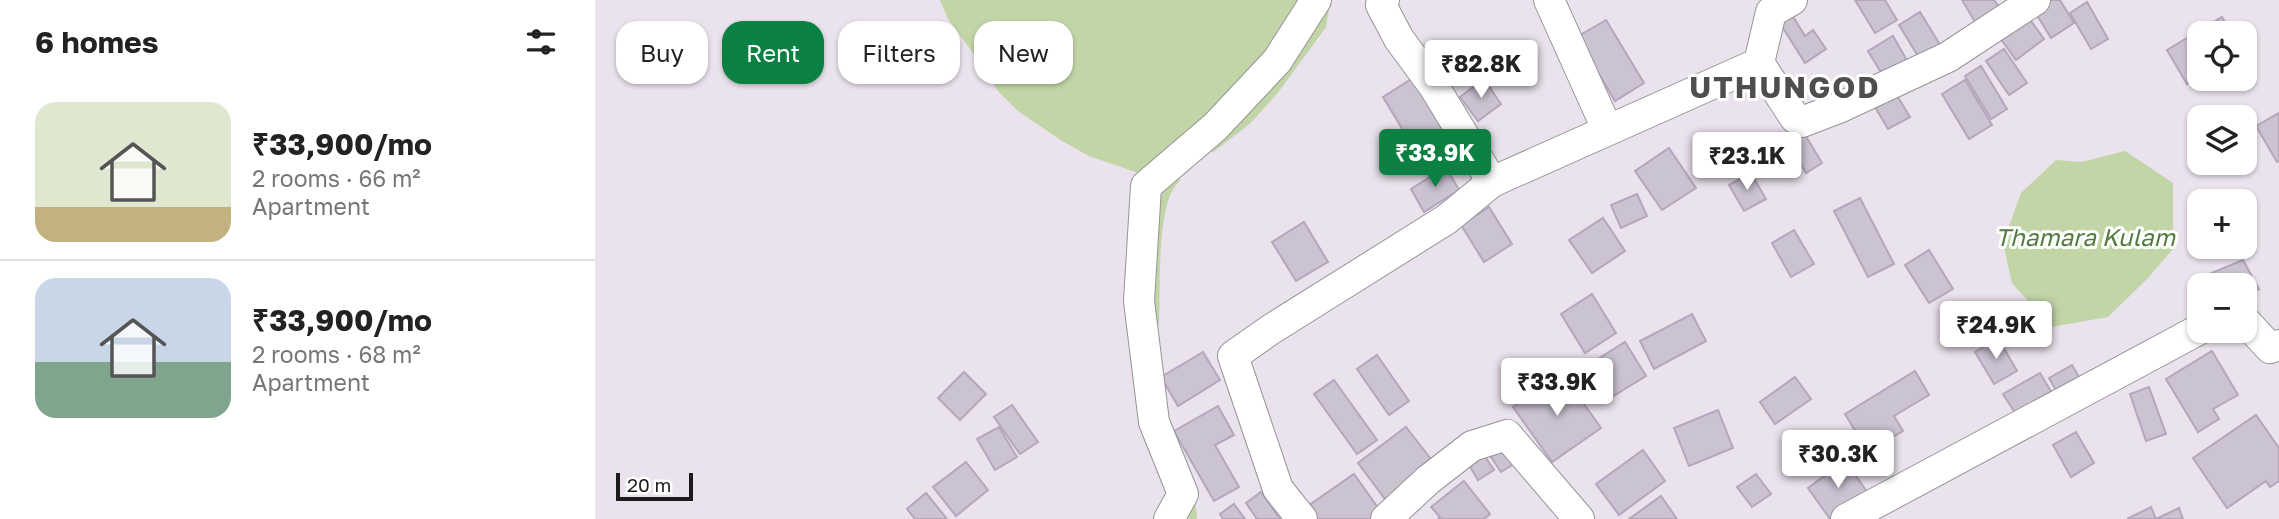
<!DOCTYPE html>
<html lang="en">
<head>
<meta charset="utf-8">
<style>
	:root { --surface:#fff; --page:#f2f2f2; --text:#222; --muted:#767676; --line:#e0e0e0; --accent:#0b8043 }
	body { margin:0; font-family:"Golos Text",sans-serif; background:var(--page); color:var(--text); height:100vh; display:flex; flex-direction:column; font-size:26px; white-space:nowrap }
	* { box-sizing:border-box; margin:0 }
	p { font-size:23px; color:var(--muted) }
	.icon { flex:none; width:38px; height:38px; fill:none; stroke:currentColor; stroke-width:2; stroke-linecap:round; stroke-linejoin:round }
	.map { position:relative; flex:1; overflow:hidden }
	.side { display:flex; flex-direction:column; background:var(--surface); width:595px }
	.side>* { flex:none }
	.guide { position:absolute; left:21px; top:21px; width:665px; height:63px; display:flex; gap:14px }
	.tools { position:absolute; left:1592px; top:21px; display:grid; gap:14px }
	.tools a { display:grid; place-items:center; width:70px; height:70px; border-radius:14px; background:var(--surface); box-shadow:0 2px 5px #0004; font-size:35px }
	.scale { position:absolute; left:21px; bottom:18px; width:77px; box-sizing:border-box; padding-left:7px; border:4px solid #1b1b1b; border-top:0; font-size:19px; line-height:24px; white-space:nowrap; color:#1b1b1b; -webkit-text-stroke:5px #fff; paint-order:stroke }
	.price { position:absolute; translate:-50% -60px; padding:0 16px; border-radius:7px; background:#fff; color:#222; font-size:23px; line-height:46px; filter:drop-shadow(0 2px 4px #0008) }
	.price::after { content:''; position:absolute; left:50%; top:42px; width:21px; height:16px; margin-left:-10px; background:inherit; clip-path:polygon(0 0,100% 0,50% 100%) }
	.price.current { background:var(--accent); color:#fff }
	ul { padding:0; list-style:none }
	li { display:flex; align-items:center; gap:21px; height:175px; padding:0 35px }
	li+li { border-top:2px solid var(--line) }
	li span { display:grid; place-items:center; flex:none; width:196px; height:140px; border-radius:21px; color:#555 }
	li>.icon { margin-inline-start:auto }
	span .icon { width:84px; height:84px; fill:#fffc; stroke-width:1 }
	li b { font-size:30px }
	h2 { display:flex; justify-content:space-between; align-items:center; height:84px; padding:0 35px; font-size:30px }
	.chip { padding:0 24px; border-radius:21px; background:var(--surface); box-shadow:0 2px 5px #0004; font-size:24px; line-height:63px }
	.chip.current { background:var(--accent); color:#fff }
	main { display:flex; flex:1; min-height:0 }
	.map>svg:first-child { display:block }
	.water { fill:#c2d5a7 }
	.lines { fill:none; stroke-linecap:round; stroke-linejoin:round }
	.stream { stroke:#c2d5a7; stroke-width:8 }
	.building { fill:#ccc3d2; stroke:#b4a6bc; stroke-width:2 }
	.street-casing { stroke:#959595; stroke-width:32 }
	.street { stroke:#fff; stroke-width:30 }
	.labels { text-anchor:middle; dominant-baseline:central; stroke-width:6; stroke-linejoin:round; paint-order:stroke }
	.water-label { font-size:24px; font-style:italic; fill:#547c42; stroke:#fff }
	.district-label { font-size:30px; font-weight:bold; letter-spacing:2px; fill:#4e4e4e; stroke:#fff }
</style>
</head>
<body>
<main>
<section class="side">
<h2>6 homes<svg class="icon" aria-label="filters" viewBox="0 0 24 24"><path d="M4 7h16M4 17h16"/><circle cx="9" cy="7" r="2"/><circle cx="15" cy="17" r="2"/></svg></h2>
<ul>
<li><span style="background:linear-gradient(#dfe7d0 75%,#c2b280 0)"><svg class="icon" aria-label="home" viewBox="0 0 24 24"><path d="M3 11l9-7 9 7M6 9v11h12V9"/></svg></span><div><b>₹33,900/mo</b><p>2 rooms · 66 m²</p><p>Apartment</p></div></li>
<li><span style="background:linear-gradient(#c9d6e8 60%,#7fa58c 0)"><svg class="icon" aria-label="home" viewBox="0 0 24 24"><path d="M3 11l9-7 9 7M6 9v11h12V9"/></svg></span><div><b>₹33,900/mo</b><p>2 rooms · 68 m²</p><p>Apartment</p></div></li>
</ul>
</section>
<div class="map">
<svg width="1684" height="519" viewBox="0 0 1684 519">
	<rect width="100%" height="100%" fill="#eae2ec"/>
	<g class="water">
		<polygon points="345,0 717,0 709,23 555,177 494,156 467,141 423,111 403,91 381,57 353,19"/>
		<polygon points="1530,151 1578,183 1578,249 1553,278 1513,317 1456,327 1417,283 1408,243 1426,193 1461,160 1487,162"/>
	</g>
	<g class="lines">
		<g class="stream">
			<polyline points="617,148 653,120 680,90 727,26 730,9"/>
			<path d="M560,322C562,287 556,202 581,179"/>
			<polyline points="596,498 598,519"/>
		</g>
	</g>
	<g class="building">
		<polygon points="1260,0 1290,0 1302,20 1280,33"/>
		<polygon points="1367,0 1399,0 1406,10 1382,25"/>
		<polygon points="1449,0 1465,0 1479,23 1456,38 1437,7"/>
		<polygon points="1492,2 1513,39 1496,49 1475,13"/>
		<polygon points="1325,12 1347,48 1326,61 1304,25"/>
		<polygon points="1431,14 1449,39 1421,60 1403,35"/>
		<polygon points="1197,15 1210,36 1218,30 1231,49 1210,63 1185,23"/>
		<polygon points="1627,17 1636,33 1605,33 1605,76 1592,84 1572,50"/>
		<polygon points="1011,20 1049,83 1020,101 982,37"/>
		<polygon points="1298,36 1314,64 1290,79 1273,51"/>
		<polygon points="1409,49 1432,83 1414,95 1391,61"/>
		<polygon points="1386,66 1412,109 1396,119 1370,76"/>
		<polygon points="818,78 851,131 820,150 788,97"/>
		<polygon points="889,79 906,104 883,121 865,97"/>
		<polygon points="1370,80 1397,125 1374,139 1347,94"/>
		<polygon points="1301,94 1315,117 1293,129 1280,107"/>
		<polygon points="1684,113 1684,161 1682,162 1661,126"/>
		<polygon points="1209,133 1227,163 1211,173 1193,143"/>
		<polygon points="1074,148 1101,188 1067,210 1040,171"/>
		<polygon points="851,167 864,190 829,212 816,189"/>
		<polygon points="1156,173 1171,199 1149,211 1134,185"/>
		<polygon points="1042,194 1052,216 1026,228 1016,205"/>
		<polygon points="1265,198 1299,264 1273,277 1239,211"/>
		<polygon points="894,207 917,244 889,262 866,225"/>
		<polygon points="1008,218 1030,251 997,273 974,240"/>
		<polygon points="709,222 733,262 701,281 677,242"/>
		<polygon points="1199,230 1219,264 1196,277 1177,243"/>
		<polygon points="1334,250 1358,289 1334,303 1310,265"/>
		<polygon points="1648,260 1664,289 1650,295 1650,285 1612,285 1607,277"/>
		<polygon points="997,294 1021,333 990,353 966,314"/>
		<polygon points="1097,314 1111,341 1059,369 1045,341"/>
		<polygon points="1403,338 1422,371 1399,384 1380,352"/>
		<polygon points="1030,342 1051,376 1015,398 995,364"/>
		<polygon points="1617,351 1643,395 1618,409 1624,419 1603,432 1571,379"/>
		<polygon points="608,352 625,380 583,406 566,377"/>
		<polygon points="782,355 814,401 794,415 762,369"/>
		<polygon points="1477,365 1492,391 1469,404 1454,378"/>
		<polygon points="1320,371 1334,395 1299,416 1308,431 1273,452 1250,414"/>
		<polygon points="369,372 391,394 365,420 343,398"/>
		<polygon points="967,373 1006,428 957,462 918,407"/>
		<polygon points="1445,373 1458,395 1422,416 1408,394"/>
		<polygon points="1200,377 1216,399 1180,424 1165,402"/>
		<polygon points="739,380 782,440 762,454 719,394"/>
		<polygon points="1554,387 1571,434 1551,441 1535,394"/>
		<polygon points="417,405 443,442 425,454 399,417"/>
		<polygon points="623,406 639,435 620,445 644,487 619,501 579,431"/>
		<polygon points="1123,410 1138,448 1094,466 1079,428"/>
		<polygon points="1661,415 1684,448 1684,481 1675,487 1671,481 1632,508 1598,458"/>
		<polygon points="404,427 422,457 400,470 382,439"/>
		<polygon points="811,427 839,463 790,499 763,463"/>
		<polygon points="1481,432 1499,463 1476,477 1458,445"/>
		<polygon points="912,447 922,462 906,472 896,457"/>
		<polygon points="1048,450 1070,481 1024,515 1001,484"/>
		<polygon points="889,455 899,470 883,480 874,465"/>
		<polygon points="1250,461 1273,493 1235,519 1213,488"/>
		<polygon points="371,462 393,490 361,516 338,487"/>
		<polygon points="759,474 786,512 775,519 718,519 710,508"/>
		<polygon points="1161,474 1176,494 1157,507 1142,487"/>
		<polygon points="869,481 895,514 889,519 843,519 845,517 836,507"/>
		<polygon points="666,492 685,519 662,519 651,503"/>
		<polygon points="331,493 352,519 320,519 312,509"/>
		<polygon points="1066,496 1082,519 1034,519"/>
		<polygon points="639,504 650,519 628,519 625,514"/>
		<polygon points="1556,507 1561,519 1584,508 1588,519 1532,519"/>
	</g>
	<g class="lines">
		<defs>
			<g id="street">
				<polyline points="954,0 1012,129"/>
				<polyline points="1197,0 1176,12 1164,63 1200,118 1207,122 1246,107 1353,57 1440,0"/>
				<polyline points="897,182 1164,63"/>
				<polyline points="1650,321 1675,348 1684,345"/>
				<polyline points="574,519 588,494 559,422 544,301 551,186 620,127 682,61 721,0"/>
				<polyline points="707,519 683,489 638,356 675,330 852,219 897,182 838,85 804,39 786,5 789,0"/>
				<polyline points="791,519 833,480 877,446 912,435 984,519"/>
				<polyline points="1251,519 1605,329"/>
			</g>
		</defs>
		<use href="#street" class="street-casing"/>
		<use href="#street" class="street"/>
	</g>
	<g class="labels">
		<g class="water-label">
			<text x="1490" y="236">Thamara Kulam</text>
		</g>
		<g class="district-label">
			<text x="1190" y="87">UTHUNGOD</text>
		</g>
	</g>
</svg>
<div class="tools">
<a><svg class="icon" aria-label="locate" viewBox="0 0 24 24"><circle cx="12" cy="12" r="6"/><path d="M12 2v4M12 18v4M2 12h4M18 12h4"/></svg></a>
<a><svg class="icon" aria-label="layers" viewBox="0 0 24 24"><path d="M12 4l9 5-9 5-9-5zM3 14l9 5 9-5"/></svg></a>
<a>+</a>
<a>−</a>
</div>
<div class="scale">20 m</div>
<b class="price" style="left:886px;top:100px">₹82.8K</b>
<b class="price current" style="left:840px;top:189px">₹33.9K</b>
<b class="price" style="left:1152px;top:192px">₹23.1K</b>
<b class="price" style="left:1401px;top:361px">₹24.9K</b>
<b class="price" style="left:962px;top:418px">₹33.9K</b>
<b class="price" style="left:1243px;top:490px">₹30.3K</b>
<div class="guide">
<a class="chip">Buy</a>
<a class="chip current">Rent</a>
<a class="chip">Filters</a>
<a class="chip">New</a>
</div>
</div>
</main>
</body>
</html>
